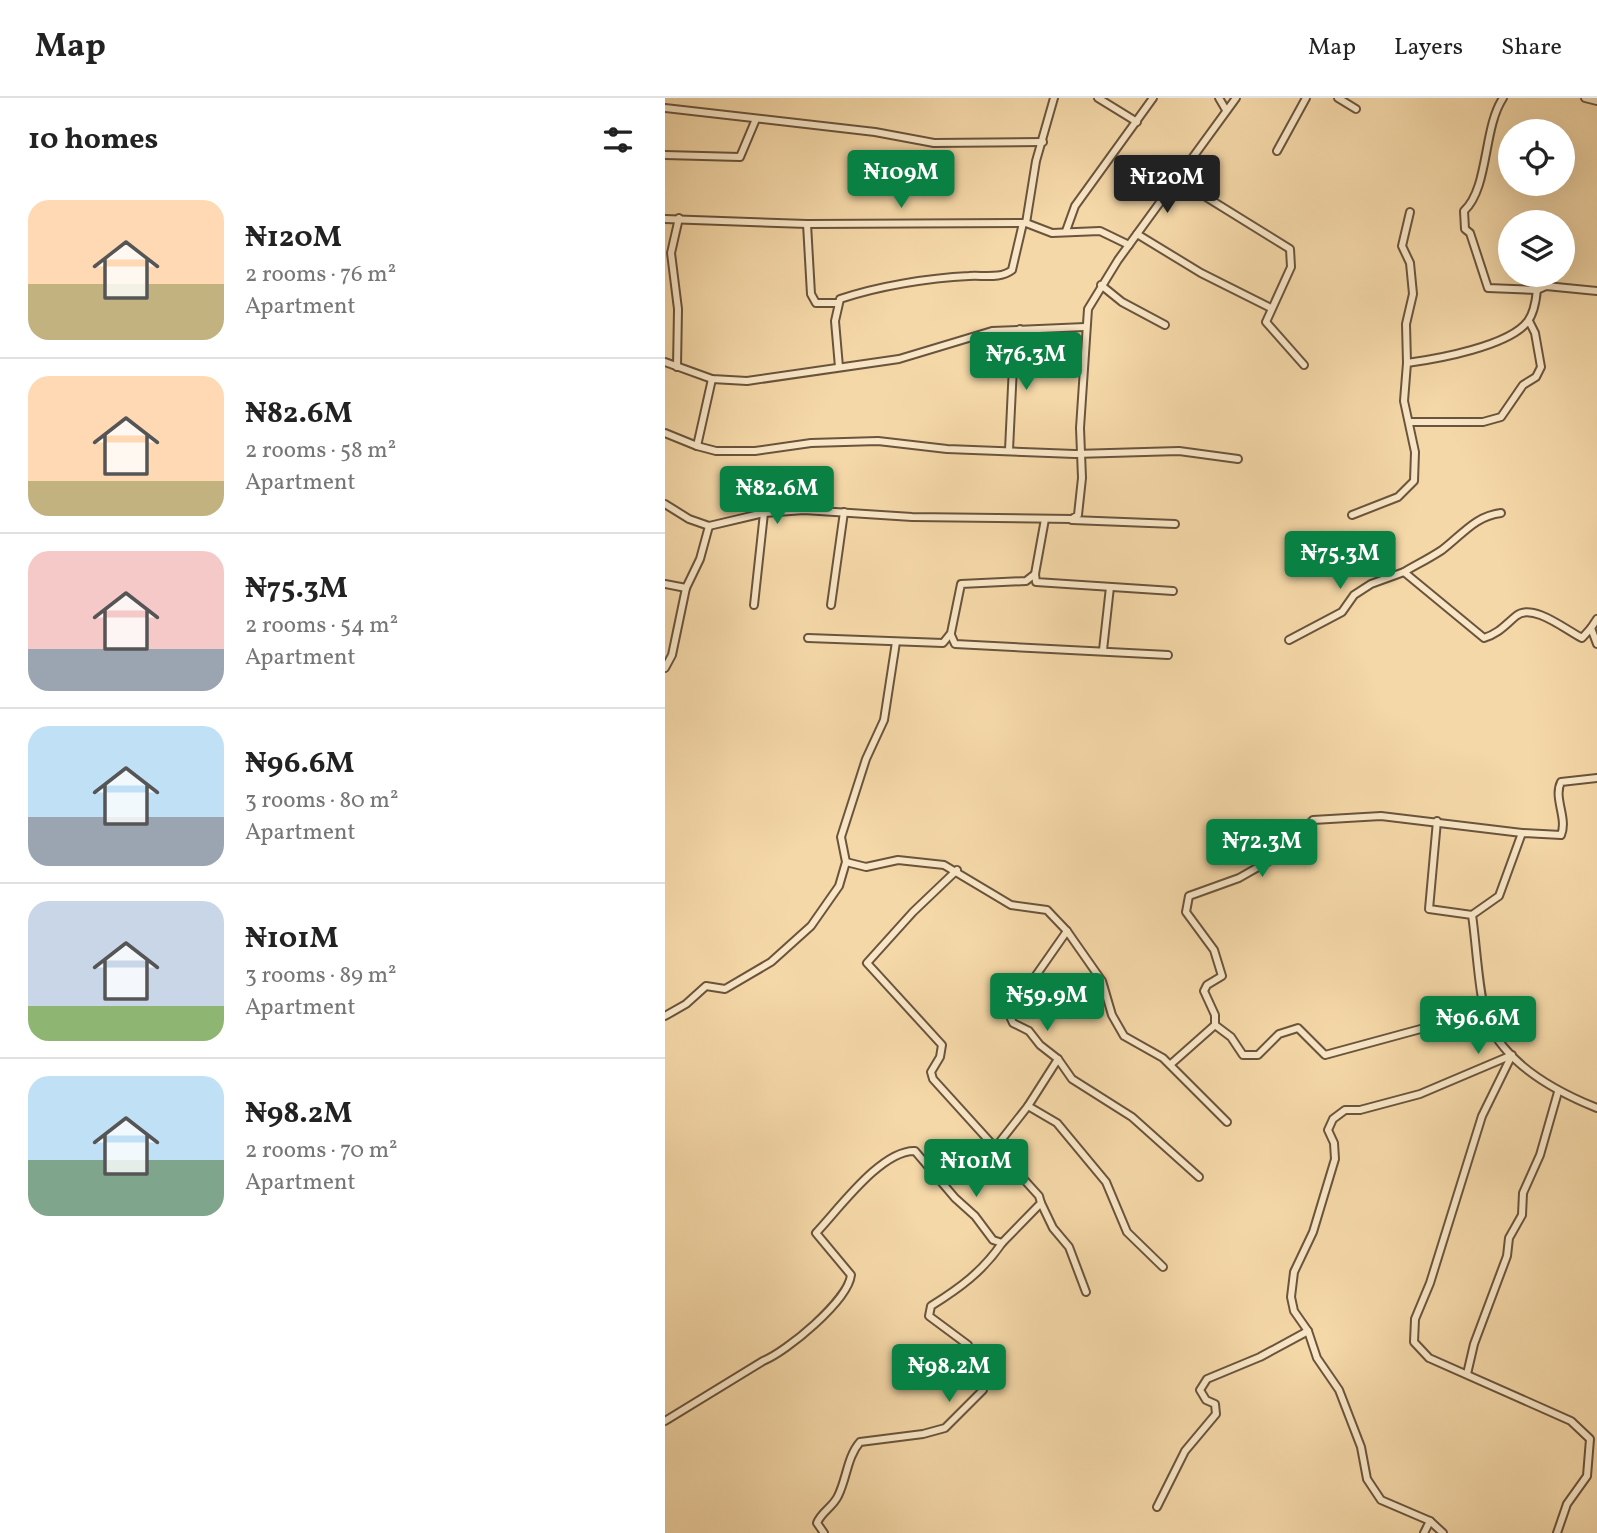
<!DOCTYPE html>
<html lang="en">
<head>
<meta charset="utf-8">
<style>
	:root { --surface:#fff; --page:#f6f6f6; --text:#222; --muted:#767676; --line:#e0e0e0; --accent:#0b8043 }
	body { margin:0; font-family:Vollkorn,serif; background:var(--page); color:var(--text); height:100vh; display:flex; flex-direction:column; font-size:26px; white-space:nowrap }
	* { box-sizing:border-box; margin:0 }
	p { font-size:23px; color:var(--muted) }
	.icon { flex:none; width:38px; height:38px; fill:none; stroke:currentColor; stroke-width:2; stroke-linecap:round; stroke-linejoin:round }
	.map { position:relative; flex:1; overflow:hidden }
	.panel { display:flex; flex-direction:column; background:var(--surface); width:665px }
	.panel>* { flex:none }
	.tools { position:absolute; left:833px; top:21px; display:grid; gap:14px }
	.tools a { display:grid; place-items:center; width:77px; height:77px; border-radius:50%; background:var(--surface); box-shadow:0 7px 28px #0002; font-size:35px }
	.price { position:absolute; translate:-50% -60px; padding:0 16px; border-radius:7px; background:var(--accent); color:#fff; font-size:23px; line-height:46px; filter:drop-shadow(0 2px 4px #0008) }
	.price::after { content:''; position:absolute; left:50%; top:42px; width:21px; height:16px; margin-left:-10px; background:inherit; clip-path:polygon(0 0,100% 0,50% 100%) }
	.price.on { background:#222; color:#fff }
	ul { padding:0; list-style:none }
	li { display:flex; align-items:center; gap:21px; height:175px; padding:0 28px }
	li+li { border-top:2px solid var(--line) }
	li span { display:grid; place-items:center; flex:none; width:196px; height:140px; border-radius:21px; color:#555 }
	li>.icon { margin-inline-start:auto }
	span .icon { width:84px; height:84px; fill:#fffc; stroke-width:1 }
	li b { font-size:30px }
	h2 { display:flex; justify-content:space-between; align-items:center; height:84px; padding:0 28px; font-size:30px }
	header { display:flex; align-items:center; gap:42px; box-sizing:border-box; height:98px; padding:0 35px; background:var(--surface); border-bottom:2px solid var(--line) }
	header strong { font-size:33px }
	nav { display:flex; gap:38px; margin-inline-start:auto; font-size:24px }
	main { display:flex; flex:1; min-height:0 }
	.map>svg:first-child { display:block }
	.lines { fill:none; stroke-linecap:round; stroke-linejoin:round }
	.minor-casing { stroke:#6a543d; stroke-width:10 }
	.minor { stroke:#f8e6c6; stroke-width:6 }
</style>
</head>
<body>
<header>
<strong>Map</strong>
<nav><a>Map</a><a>Layers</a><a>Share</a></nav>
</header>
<main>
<section class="panel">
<h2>10 homes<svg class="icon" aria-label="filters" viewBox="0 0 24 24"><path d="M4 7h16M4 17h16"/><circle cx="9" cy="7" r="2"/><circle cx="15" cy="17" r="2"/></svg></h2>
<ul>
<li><span style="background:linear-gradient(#ffd9b3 60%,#c2b280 0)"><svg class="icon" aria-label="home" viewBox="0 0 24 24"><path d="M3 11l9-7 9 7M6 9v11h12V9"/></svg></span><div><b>₦120M</b><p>2 rooms · 76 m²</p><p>Apartment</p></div></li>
<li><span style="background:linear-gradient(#ffd9b3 75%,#c2b280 0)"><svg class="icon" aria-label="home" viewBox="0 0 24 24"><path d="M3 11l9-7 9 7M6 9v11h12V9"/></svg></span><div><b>₦82.6M</b><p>2 rooms · 58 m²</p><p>Apartment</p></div></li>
<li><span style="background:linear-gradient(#f6c9c9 70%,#9aa5b1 0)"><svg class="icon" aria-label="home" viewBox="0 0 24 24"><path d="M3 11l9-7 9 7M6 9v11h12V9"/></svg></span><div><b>₦75.3M</b><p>2 rooms · 54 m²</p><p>Apartment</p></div></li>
<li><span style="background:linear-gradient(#bfe0f5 65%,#9aa5b1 0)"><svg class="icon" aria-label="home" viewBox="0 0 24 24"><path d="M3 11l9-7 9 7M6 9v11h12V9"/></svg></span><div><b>₦96.6M</b><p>3 rooms · 80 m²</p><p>Apartment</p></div></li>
<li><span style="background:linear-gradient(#c9d6e8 75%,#8fb573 0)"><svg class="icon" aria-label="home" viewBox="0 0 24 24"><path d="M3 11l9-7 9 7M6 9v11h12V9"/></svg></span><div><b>₦101M</b><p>3 rooms · 89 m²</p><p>Apartment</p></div></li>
<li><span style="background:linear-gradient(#bfe0f5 60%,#7fa58c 0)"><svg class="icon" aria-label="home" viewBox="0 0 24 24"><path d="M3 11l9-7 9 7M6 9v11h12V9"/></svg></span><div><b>₦98.2M</b><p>2 rooms · 70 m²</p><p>Apartment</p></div></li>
</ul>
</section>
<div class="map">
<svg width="932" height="1435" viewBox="0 0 932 1435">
	<rect width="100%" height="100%" fill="#f5d8a8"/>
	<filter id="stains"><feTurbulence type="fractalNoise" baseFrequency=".00286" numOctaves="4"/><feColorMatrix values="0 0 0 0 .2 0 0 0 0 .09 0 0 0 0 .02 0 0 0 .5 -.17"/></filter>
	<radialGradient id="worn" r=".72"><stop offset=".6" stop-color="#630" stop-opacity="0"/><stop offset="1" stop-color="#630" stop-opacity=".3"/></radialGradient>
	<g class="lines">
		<defs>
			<g id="minor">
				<polyline points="433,0 472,24"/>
				<polyline points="554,0 561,12"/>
				<polyline points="673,0 691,11"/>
				<path d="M838,0C818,30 824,90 799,113L800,131L805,135L823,190L872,192"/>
				<polyline points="920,0 932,3"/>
				<polyline points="0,10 210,34 269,45 378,44"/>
				<polyline points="612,53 641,0"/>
				<polyline points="0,57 75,59 91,21"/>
				<polyline points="512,81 625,151 626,169 601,224 639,267"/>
				<path d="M745,114L737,148L745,165L748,196L741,226L742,265C772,261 845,248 863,223C869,215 871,202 872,192L881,188L932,193"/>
				<polyline points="0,121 142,126 361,125 387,135 435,133 464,147"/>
				<polyline points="361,125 371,63 389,0"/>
				<polyline points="142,126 146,196 151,205 172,205"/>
				<polyline points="401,133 410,108 488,0"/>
				<polyline points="472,136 536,175 606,210"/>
				<polyline points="436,187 457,204 500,227"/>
				<polyline points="0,264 47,281 82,283 234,261 327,233 420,229"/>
				<polyline points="12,269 13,211 6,155 14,120"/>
				<path d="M174,269L170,223L175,201C214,188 263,180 304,178C318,177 336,181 347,172L358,125"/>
				<polyline points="745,324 818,324 836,319 858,287 871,279 876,269 870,235 864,223"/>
				<polyline points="0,335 32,348 47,281"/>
				<polyline points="32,348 51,353 90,353 146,345 213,343 282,351 410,356 514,353 573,361"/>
				<polyline points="344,352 349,247 355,231"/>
				<polyline points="0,406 24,421 44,428 99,415 139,412 247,419 407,421 413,417 417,380 415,330 423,211 453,162 571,0"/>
				<path d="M836,415C810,418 797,437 777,452C765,460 751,467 739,474L819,540C834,535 839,528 851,518C867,504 901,532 917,540L926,530"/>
				<polyline points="687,417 733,399 749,383 750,354 739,303 742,265"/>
				<polyline points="380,421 370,476 371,484 508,493"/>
				<polyline points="407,422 510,426"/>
				<polyline points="0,486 21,490 35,461 44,428"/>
				<polyline points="89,507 99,415"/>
				<polyline points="166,507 179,414"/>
				<polyline points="932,521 926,530 932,546"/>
				<polyline points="286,537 290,546 503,557"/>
				<polyline points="143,540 278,545 286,535 296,486 361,483 370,476"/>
				<polyline points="624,542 677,514 689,497 706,486 739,474"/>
				<polyline points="438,552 445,489"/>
				<polyline points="0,570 7,557 21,490"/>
				<path d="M932,680L896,684C888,700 903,720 896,737L857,735L834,798L807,817C811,842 814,903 823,924C842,967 892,994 932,1010"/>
				<polyline points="772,723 764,811 807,817"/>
				<polyline points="181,764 201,769 233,762 279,767 346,807 382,812 402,833 437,883 447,917 459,938 498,960 562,1024"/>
				<polyline points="402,833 344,916 348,925 364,933 375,947 393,961 407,981 467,1019 534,1079"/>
				<polyline points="0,918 21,906 41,888 60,891 106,864 146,828 174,788 181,764 176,739 201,661 219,622 231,544"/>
				<polyline points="550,927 566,939 578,957 593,957 614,936 633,930 660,957 785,923 820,907"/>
				<polyline points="506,966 550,927 550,917 539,893 542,887 557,878 549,852 521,814 524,798 574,780 616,756 648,722 716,718 857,735"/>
				<polyline points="363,1008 392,1025 441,1084 462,1134 498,1169"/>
				<polyline points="330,1050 363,1008 393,961"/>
				<polyline points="376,1105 388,1130 404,1149 421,1194"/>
				<polyline points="802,1276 809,1246 842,1158 844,1140 857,1117 858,1095 875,1057 893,994"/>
				<path d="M0,1323L98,1263C121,1254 183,1203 186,1177L151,1135C174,1111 216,1052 250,1053L290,1100L310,1118L328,1142L337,1145L376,1105L374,1098L268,981L266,974L275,959L277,947L202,865L248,814L292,772"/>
				<polyline points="492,1409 520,1353 551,1316 550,1306 541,1302 535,1292 542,1281 595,1259 643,1233"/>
				<path d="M159,1435L152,1425C156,1414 168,1409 173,1398C182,1380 182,1359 195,1344L258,1336L280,1330L318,1292L303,1247L264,1218L266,1208C295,1190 318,1173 337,1145"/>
				<polyline points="759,1435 765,1423"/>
				<polyline points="778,1435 765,1423 716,1402 702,1381 696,1349 674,1292 652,1260 643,1233 629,1213 626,1199 629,1174 648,1134 670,1061 669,1045 663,1032 668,1021 680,1012 695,1012 755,996 847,957 817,1018 765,1185 750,1221 749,1244 764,1260 906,1323 925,1341 922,1378 902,1406 892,1435"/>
			</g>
		</defs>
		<use href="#minor" class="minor-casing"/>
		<use href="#minor" class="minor"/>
	</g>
	<rect width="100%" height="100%" filter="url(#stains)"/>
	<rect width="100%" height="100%" fill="url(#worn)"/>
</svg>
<div class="tools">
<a><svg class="icon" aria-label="locate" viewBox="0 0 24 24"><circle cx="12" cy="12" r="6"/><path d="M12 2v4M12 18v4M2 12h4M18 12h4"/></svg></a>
<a><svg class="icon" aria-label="layers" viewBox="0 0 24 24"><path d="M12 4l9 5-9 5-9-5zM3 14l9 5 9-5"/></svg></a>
</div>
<b class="price" style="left:236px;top:112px">₦109M</b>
<b class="price on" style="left:502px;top:117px">₦120M</b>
<b class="price" style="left:361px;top:294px">₦76.3M</b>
<b class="price" style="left:112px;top:428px">₦82.6M</b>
<b class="price" style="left:675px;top:493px">₦75.3M</b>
<b class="price" style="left:597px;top:781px">₦72.3M</b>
<b class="price" style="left:382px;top:935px">₦59.9M</b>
<b class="price" style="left:813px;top:958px">₦96.6M</b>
<b class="price" style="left:311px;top:1101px">₦101M</b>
<b class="price" style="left:284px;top:1306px">₦98.2M</b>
</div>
</main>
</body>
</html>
